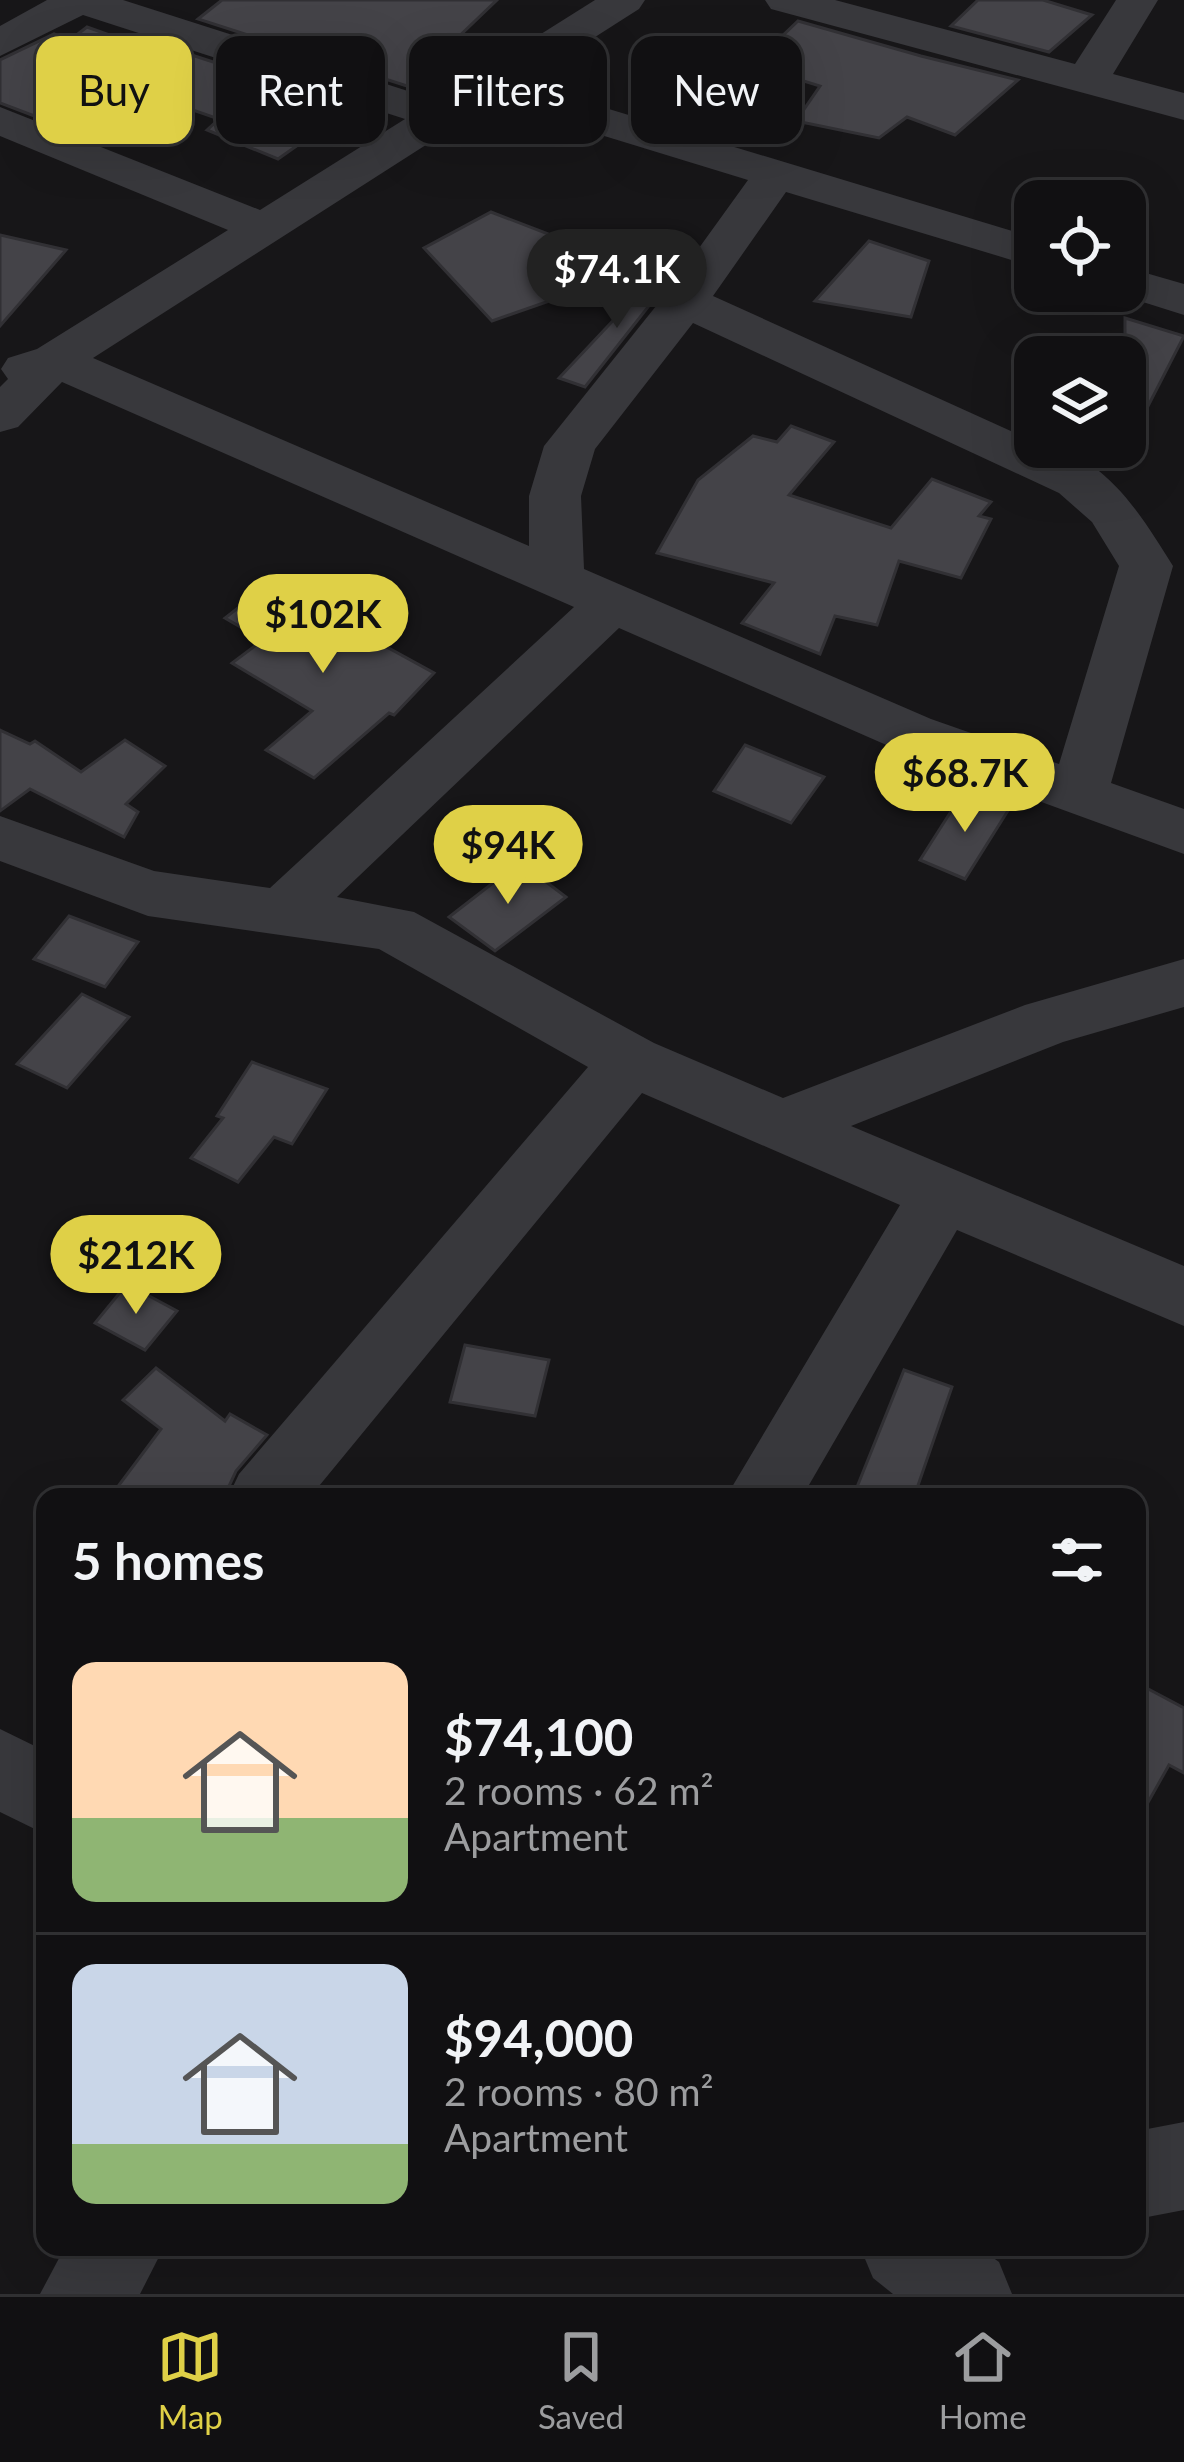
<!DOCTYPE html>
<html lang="en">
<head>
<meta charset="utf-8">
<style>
	:root { --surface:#111012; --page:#1a191b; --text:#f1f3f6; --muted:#9c9d9f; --line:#303032; --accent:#dfd047 }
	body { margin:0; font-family:Lato,sans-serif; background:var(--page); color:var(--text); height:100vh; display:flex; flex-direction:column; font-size:45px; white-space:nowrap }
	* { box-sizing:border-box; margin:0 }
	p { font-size:39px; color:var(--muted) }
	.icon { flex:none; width:66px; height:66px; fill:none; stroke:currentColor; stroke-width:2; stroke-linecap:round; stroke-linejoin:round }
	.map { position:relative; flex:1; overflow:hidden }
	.side { position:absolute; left:36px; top:1488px; width:1110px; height:768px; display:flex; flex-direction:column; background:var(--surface); border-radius:24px; box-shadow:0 12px 48px #0002,0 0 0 3px var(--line) }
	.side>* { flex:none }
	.banner { position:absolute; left:36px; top:36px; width:1113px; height:108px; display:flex; gap:24px }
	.controls { position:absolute; left:1014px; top:180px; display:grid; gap:24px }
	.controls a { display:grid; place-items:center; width:132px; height:132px; border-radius:24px; background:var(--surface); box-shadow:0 12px 48px #0002,0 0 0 3px var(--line); font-size:60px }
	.price { position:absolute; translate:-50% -102px; padding:0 27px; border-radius:42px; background:var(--accent); color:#111; font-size:39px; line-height:78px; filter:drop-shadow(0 3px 6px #0008) }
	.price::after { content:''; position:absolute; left:50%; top:72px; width:36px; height:27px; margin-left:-18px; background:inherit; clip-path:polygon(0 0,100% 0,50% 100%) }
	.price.selected { background:#222; color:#fff }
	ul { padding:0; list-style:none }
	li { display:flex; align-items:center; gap:36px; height:300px; padding:0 36px }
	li+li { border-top:3px solid var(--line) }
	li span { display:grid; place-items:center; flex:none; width:336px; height:240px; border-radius:24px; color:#555 }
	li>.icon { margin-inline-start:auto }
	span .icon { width:144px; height:144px; fill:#fffc; stroke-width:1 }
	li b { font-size:51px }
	h2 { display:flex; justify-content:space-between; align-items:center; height:144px; padding:0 36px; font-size:51px }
	.chip { padding:0 42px; border-radius:24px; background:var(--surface); box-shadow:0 12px 48px #0002,0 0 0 3px var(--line); font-size:42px; line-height:108px }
	.chip.selected { background:var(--accent); color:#111 }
	.tab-bar { display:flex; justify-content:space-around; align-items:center; height:168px; border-top:3px solid var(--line); background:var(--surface); font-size:33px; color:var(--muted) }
	.tab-bar a { display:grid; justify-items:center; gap:6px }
	.tab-bar .selected { color:var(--accent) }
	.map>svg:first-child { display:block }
	.building { fill:#444348; stroke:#313034; stroke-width:3 }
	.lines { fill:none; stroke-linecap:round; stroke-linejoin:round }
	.minor { fill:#38383c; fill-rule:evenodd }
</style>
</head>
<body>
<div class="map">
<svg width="1184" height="2294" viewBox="0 0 1184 2294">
	<rect width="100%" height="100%" fill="#171618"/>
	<g class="building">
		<polygon points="222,0 497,0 407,86 198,19"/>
		<polygon points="978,0 1043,0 1092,15 1049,52 951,26"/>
		<polygon points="798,21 921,56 1018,80 955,135 907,117 879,138 796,121 820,86 752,65"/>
		<polygon points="87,27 157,52 164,46 352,107 278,159 207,130 219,119 92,75 37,117 0,103 0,60 54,34 70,40"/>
		<polygon points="491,212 551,235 551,241 595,285 492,321 424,248"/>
		<polygon points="0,235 66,250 0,326"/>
		<polygon points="869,241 929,261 911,317 815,301"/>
		<polygon points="669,261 678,269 585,387 559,378"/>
		<polygon points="1125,318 1184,336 1125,451"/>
		<polygon points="791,426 834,442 789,495 891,528 932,479 991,502 979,516 991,519 961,578 899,561 877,625 835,616 820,654 742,623 774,583 657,553 698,480 753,436 777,442"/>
		<polygon points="270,583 434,673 394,715 389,713 314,778 266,750 312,711 232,663 263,640 225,618"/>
		<polygon points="0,730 30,744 35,741 81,772 125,740 165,766 126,804 138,812 124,837 30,789 0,811"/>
		<polygon points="745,745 824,777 791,823 714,791"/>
		<polygon points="964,791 1009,809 965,879 920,860"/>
		<polygon points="520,862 566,897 495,951 449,917"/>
		<polygon points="69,916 138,942 105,987 34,959"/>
		<polygon points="82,994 129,1017 67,1088 17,1064"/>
		<polygon points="252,1062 327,1089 292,1144 274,1137 238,1182 191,1158 223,1118 217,1116"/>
		<polygon points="127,1284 177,1311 145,1350 95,1323"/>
		<polygon points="465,1345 549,1360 535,1416 450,1402"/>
		<polygon points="156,1368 225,1421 230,1414 267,1435 236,1471 224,1497 110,1497 161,1429 123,1400"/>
		<polygon points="904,1370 952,1387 914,1497 853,1497"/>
		<polygon points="1137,1683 1184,1708 1184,1773 1169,1765 1137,1822"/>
	</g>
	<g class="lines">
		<g class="minor">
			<path d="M47,0H123L436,100L595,0H645L639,9L523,83L1035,238V267L786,192L713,296L1035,442V447C1102,447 1142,517 1173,566L1111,783L1184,809V854L891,747L619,628L337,897L414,912L654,1043L783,1098L1025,1005L1184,959V1007L1063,1042L851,1126L1184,1266V1326L957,1230L802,1497H726L900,1205L642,1093L310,1497H228L239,1474L588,1067L379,949L148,916L0,861V816L154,871L270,888L574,607L62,382L18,427L0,432V387L8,379L1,369L8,358L37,349L228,230L0,136V107L260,210L405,119L83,15L0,56V26ZM493,102L748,180L668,291L544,446L529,496V546L93,358ZM693,323L1059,493L1092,522L1119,566L1059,764L931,719L584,569L581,496L595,449Z"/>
			<polygon points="765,0 835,0 1075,64 1116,0 1158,0 1113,74 1184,93 1184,120 771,9"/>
			<polygon points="1125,267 1184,284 1184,315 1108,291 1125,291"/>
			<polygon points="0,1729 45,1751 45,1834 0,1812"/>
			<polygon points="1184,2122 1184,2210 1137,2219 1137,2131"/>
			<polygon points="65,2247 164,2247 140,2294 40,2294"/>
			<polygon points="860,2247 978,2247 999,2262 1012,2294 893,2294 873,2278"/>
		</g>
	</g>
</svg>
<div class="controls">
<a><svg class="icon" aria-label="locate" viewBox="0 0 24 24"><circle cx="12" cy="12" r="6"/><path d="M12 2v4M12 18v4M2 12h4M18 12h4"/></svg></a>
<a><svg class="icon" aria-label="layers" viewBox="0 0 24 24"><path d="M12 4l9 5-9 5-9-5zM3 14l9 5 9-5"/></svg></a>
</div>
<b class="price selected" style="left:617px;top:331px">$74.1K</b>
<b class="price" style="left:323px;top:676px">$102K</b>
<b class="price" style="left:965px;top:835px">$68.7K</b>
<b class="price" style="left:508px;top:907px">$94K</b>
<b class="price" style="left:136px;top:1317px">$212K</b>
<div class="banner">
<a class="chip selected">Buy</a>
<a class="chip">Rent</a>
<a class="chip">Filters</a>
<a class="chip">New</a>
</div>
<section class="side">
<h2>5 homes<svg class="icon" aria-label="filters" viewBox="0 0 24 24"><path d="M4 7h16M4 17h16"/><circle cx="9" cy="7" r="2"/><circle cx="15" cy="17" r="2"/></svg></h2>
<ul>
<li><span style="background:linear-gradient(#ffd9b3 65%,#8fb573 0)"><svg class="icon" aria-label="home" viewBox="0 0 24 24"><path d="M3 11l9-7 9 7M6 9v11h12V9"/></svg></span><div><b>$74,100</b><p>2 rooms · 62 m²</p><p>Apartment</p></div></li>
<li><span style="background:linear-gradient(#c9d6e8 75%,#8fb573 0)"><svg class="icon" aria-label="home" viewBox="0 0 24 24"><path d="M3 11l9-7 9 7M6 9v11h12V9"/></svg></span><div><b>$94,000</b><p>2 rooms · 80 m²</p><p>Apartment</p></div></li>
</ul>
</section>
</div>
<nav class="tab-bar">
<a class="selected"><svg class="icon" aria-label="map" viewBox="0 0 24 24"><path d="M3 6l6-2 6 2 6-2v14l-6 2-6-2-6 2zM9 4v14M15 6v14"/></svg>Map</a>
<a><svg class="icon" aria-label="saved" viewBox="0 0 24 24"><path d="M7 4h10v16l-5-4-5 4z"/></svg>Saved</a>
<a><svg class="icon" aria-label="home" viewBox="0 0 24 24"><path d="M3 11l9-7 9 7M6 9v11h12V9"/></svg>Home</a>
</nav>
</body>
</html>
